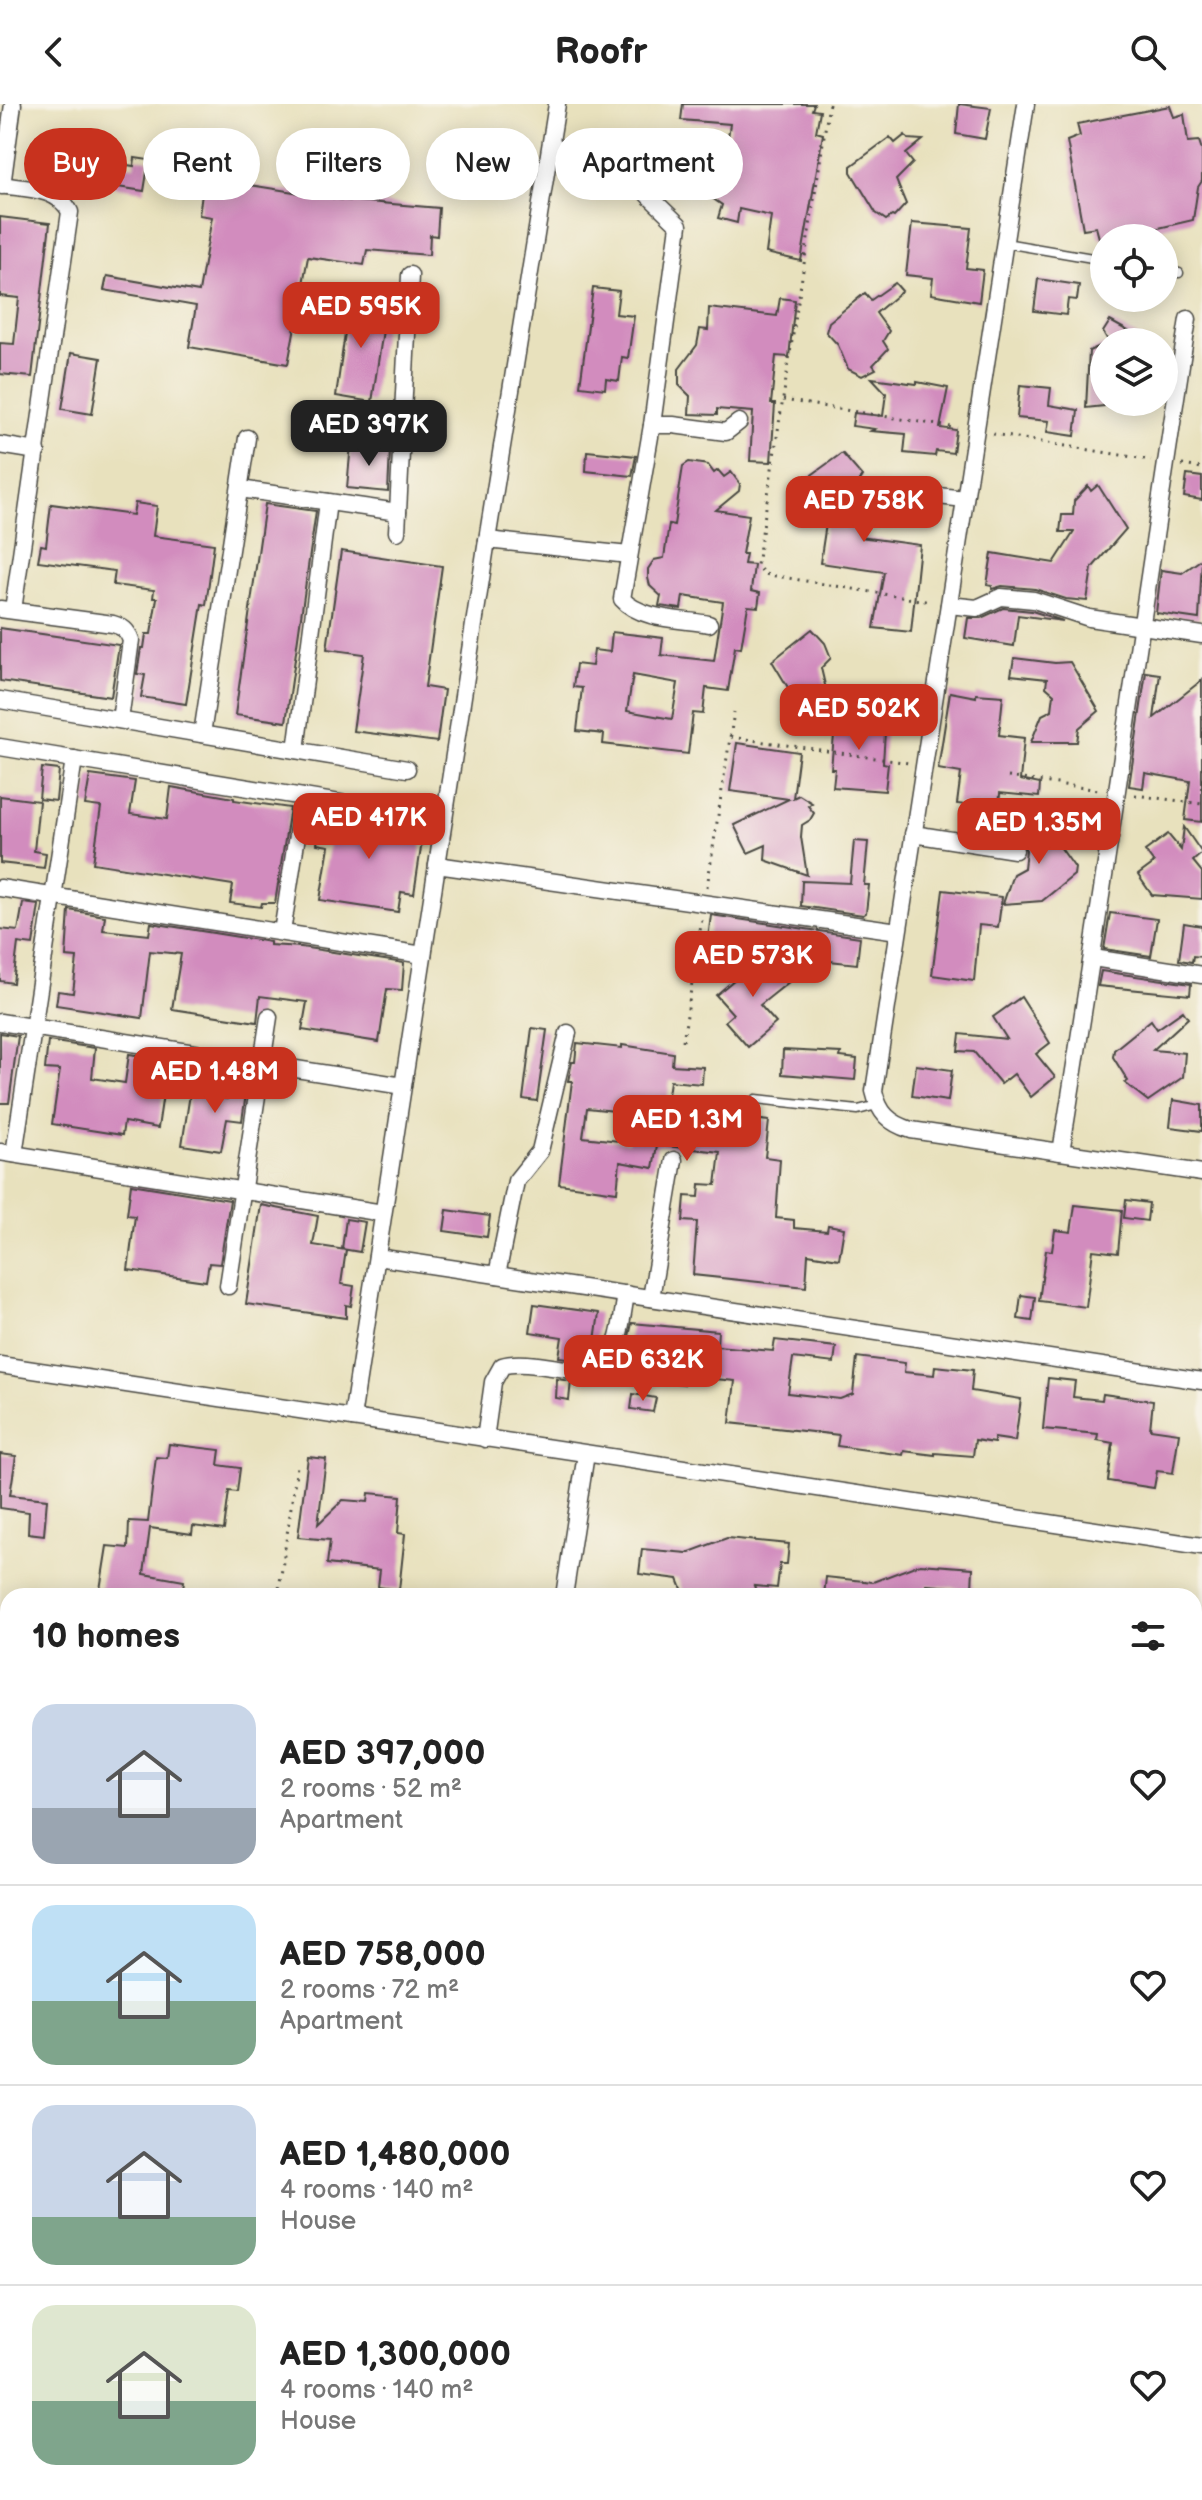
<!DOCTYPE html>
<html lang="en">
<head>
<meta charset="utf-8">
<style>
	:root { --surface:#fff; --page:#f6f6f6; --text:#222; --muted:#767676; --line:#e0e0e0; --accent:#c8321e }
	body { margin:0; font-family:"Balsamiq Sans",sans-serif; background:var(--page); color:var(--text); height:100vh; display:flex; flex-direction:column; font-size:30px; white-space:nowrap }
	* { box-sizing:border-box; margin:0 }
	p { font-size:26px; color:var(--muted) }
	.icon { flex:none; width:44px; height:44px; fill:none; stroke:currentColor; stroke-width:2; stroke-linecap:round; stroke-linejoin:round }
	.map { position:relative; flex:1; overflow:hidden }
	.side { position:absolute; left:0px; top:1484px; width:1202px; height:912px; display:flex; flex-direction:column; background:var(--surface); border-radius:24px 24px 0 0; box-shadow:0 4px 20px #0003 }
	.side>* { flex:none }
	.guide { position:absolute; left:24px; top:24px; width:800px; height:72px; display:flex; gap:16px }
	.buttons { position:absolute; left:1090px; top:120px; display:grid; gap:16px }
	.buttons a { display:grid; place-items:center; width:88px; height:88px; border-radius:50%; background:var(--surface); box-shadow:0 4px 20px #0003; font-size:40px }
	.price { position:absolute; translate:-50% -68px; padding:0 18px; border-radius:16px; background:var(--accent); color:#fff; font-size:26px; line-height:52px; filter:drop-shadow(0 2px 4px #0008) }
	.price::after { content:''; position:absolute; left:50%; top:48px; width:24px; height:18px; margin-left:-12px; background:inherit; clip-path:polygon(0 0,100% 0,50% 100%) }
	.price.selected { background:#222; color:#fff }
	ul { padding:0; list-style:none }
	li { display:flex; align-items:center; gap:24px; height:200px; padding:0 32px }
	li+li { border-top:2px solid var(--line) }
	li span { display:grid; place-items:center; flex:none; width:224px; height:160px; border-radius:24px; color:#555 }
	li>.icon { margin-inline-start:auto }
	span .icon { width:96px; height:96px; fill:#fffc; stroke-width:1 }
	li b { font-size:34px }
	h2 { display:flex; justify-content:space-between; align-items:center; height:96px; padding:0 32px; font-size:34px }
	.chip { padding:0 28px; border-radius:36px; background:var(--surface); box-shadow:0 4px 20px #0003; font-size:28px; line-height:72px }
	.chip.selected { background:var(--accent); color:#fff }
	header { display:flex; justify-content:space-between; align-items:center; height:104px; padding:0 32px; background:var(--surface); font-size:36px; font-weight:700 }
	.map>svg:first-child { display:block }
	.green { fill:#add079; stroke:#6c7e52; stroke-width:2 }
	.building { fill:#d28cbe; fill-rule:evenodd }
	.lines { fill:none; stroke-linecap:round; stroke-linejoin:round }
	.service-casing { stroke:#474641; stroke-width:11 }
	.minor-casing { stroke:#474641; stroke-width:19 }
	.path { stroke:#474641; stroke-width:3; stroke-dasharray:2 6; stroke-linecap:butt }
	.service { stroke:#fff; stroke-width:8 }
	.minor { stroke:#fff; stroke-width:16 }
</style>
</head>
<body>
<header><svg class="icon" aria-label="back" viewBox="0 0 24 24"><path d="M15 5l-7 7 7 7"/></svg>Roofr<svg class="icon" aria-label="search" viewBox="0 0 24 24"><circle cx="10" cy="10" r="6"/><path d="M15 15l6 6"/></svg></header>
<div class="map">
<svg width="1202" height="2396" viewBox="0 0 1202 2396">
	<rect width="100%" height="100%" fill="#f7f3e8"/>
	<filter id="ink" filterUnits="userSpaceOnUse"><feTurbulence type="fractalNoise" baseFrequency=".0125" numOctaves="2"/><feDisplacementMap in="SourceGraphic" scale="16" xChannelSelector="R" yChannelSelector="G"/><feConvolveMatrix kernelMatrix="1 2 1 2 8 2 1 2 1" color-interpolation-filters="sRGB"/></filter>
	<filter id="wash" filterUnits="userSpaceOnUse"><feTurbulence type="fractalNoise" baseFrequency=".006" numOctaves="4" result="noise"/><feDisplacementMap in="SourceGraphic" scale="32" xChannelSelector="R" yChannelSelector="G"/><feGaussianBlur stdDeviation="1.8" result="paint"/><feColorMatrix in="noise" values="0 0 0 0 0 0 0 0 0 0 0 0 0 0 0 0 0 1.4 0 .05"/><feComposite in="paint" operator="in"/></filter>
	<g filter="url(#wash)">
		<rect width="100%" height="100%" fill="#e8e1bd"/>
		<polygon class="green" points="1194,1792 1202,1793 1202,1923 1194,1922"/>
		<g id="blocks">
			<g class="building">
				<polygon points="683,0 814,0 812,6 820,7 816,28 823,30 801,157 766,149 771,112 739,105 737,119 718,114 722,101 709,92 708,81 711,73 725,54 730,20 681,16"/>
				<polygon points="959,0 991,4 985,35 956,30"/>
				<polygon points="1170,2 1174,13 1184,10 1188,38 1199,37 1202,46 1202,77 1198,83 1193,116 1116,134 1099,134 1096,123 1083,125 1067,37 1080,32 1077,20"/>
				<polygon points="905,31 908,35 923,36 906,50 913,59 896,76 906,100 894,113 892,112 886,116 876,109 851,68 851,62 890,33 895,39"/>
				<polygon points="182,52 207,54 206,74 344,96 439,104 437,132 430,131 429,151 367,146 364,161 308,153 288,260 189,243 196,202 104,186 107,172 199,188 212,113 199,111 204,76 180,75"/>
				<polygon points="135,54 149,56 144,87 104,81 107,58 134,62"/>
				<polygon points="0,113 50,119 32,273 0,270 0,239 14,240 19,194 0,192"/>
				<polygon points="912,119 971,124 966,164 983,166 979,198 931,190 933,174 906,171"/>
				<polygon points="1038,175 1079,181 1077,196 1068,195 1066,211 1034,207"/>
				<polygon points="895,179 902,187 876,209 889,227 883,237 888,245 873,261 876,265 862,272 848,265 838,241 826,228 829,218 865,189 871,196"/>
				<polygon points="593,184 619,187 616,210 634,212 628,254 622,253 619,277 606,275 605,285 580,282"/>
				<polygon points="350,194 387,200 372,298 336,292"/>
				<polygon points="780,194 795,196 789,253 776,252 771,300 775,300 771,358 750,357 753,308 717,305 717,311 689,310 690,292 679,281 679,265 697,241 700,225 708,226 709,204 777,212"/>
				<polygon points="1110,217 1148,238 1109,238 1103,228"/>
				<polygon points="1104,240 1104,302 1086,304 1089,247"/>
				<polygon points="71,249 101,254 92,310 62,305"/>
				<polygon points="872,274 917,280 917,278 948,284 940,324 956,326 953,349 936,347 935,352 904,349 906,330 871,327 875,325 852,322 854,309 883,312 886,289"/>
				<polygon points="1020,281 1051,284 1049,301 1078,306 1075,332 1047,328 1049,317 1017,314"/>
				<polygon points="351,340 390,345 388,388 347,384"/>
				<polygon points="587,347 636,352 632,372 586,367"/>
				<polygon points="842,349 862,372 847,395 860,433 920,441 911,528 874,524 884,468 820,459 826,420 802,385 802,378"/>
				<path d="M689,358L708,361L714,369L718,366L724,373L731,368L740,380L739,387L716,406L749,411L742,450H746L744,460L754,461L751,487L760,489L758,503L748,502L741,544L735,543L728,587L706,584L703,610L693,609L688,650L603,640L604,630L577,627L582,584L573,583L576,560L592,562L594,546L610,548L612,528L663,534L661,551L714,557L723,498L683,492L681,505L659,502L661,492L650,482L648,474V465L654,456L664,454L669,420L674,421L683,362ZM633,571L678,579L672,615L627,607Z"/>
				<polygon points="1187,371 1202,373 1202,396 1184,393"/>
				<polygon points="1098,381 1126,425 1092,464 1087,497 1066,495 1035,485 1002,482 992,485 992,482 987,481 992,449 1054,459 1074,428 1060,428 1062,411 1073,411 1074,397 1088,382 1091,387"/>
				<polygon points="135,399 157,402 153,432 214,440 206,501 202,500 186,600 141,593 145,571 137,570 141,544 144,544 146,530 151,530 157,494 153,494 154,486 113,481 115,467 38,457 41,441 46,442 51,400 133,411"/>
				<polygon points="265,400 316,407 286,618 235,611"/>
				<polygon points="341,447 442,462 425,583 444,586 437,638 353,627 364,550 327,545"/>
				<polygon points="1202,455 1199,515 1156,509 1161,466 1182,469"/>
				<polygon points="1003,504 1032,507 1063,517 1018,511 1014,542 965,534 968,514 981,514"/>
				<polygon points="0,524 119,541 111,593 0,577"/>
				<polygon points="812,525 825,539 831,554 821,564 828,594 825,610 807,607 798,600 772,557"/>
				<polygon points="1014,554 1055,559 1070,558 1099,607 1079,624 1077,638 1031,638 1042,611 1052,606 1054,590 1046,583 1047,575 1011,571"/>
				<polygon points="1146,568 1160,570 1154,614 1202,576 1202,718 1185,716 1190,677 1145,669 1143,684 1129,682"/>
				<polygon points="950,588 976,593 976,590 1003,592 999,631 1024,634 1020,676 1040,680 1039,693 1000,689 999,705 957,700 961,669 938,665"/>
				<polygon points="836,609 886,613 883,659 888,660 885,687 833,683 835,665 831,665"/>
				<polygon points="737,639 799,648 793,694 799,691 812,699 808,702 814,709 810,716 802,721 801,733 807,771 765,756 766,741 748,749 734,721 789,695 730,687"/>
				<polygon points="42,664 59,666 56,697 39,695"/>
				<polygon points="90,671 135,677 130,710 167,715 171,683 234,694 234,696 290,704 275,799 262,799 261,803 230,799 233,781 93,759 101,703 85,701"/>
				<polygon points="0,692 39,697 34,747 46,749 44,764 0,759"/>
				<polygon points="322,709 424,724 414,790 401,788 398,808 320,796 329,742 317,740"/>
				<polygon points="1036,709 1075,764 1074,771 1042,797 1003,800 1013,770 1024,764 1026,746 1020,736 1027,731 1020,722"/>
				<polygon points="1184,723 1202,749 1193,757 1202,768 1202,795 1152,791 1138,771 1154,759 1145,747 1168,730 1181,746"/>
				<polygon points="854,737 868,738 864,781 869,781 866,809 863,811 801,802 802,777 850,779"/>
				<polygon points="943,786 1002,793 998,823 979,821 974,877 932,871"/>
				<polygon points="23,799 39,801 33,841 18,839 13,879 0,877 0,825 18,827"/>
				<polygon points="69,806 105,812 103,826 149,831 151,819 270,838 270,841 301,843 404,859 402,886 387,885 379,938 302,926 307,898 260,892 257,918 172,905 181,850 150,847 142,914 56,901 58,887 73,889 77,854 66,853"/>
				<polygon points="1110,809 1157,815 1151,852 1104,845"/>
				<polygon points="711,811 860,833 857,860 811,855 813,841 737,834 724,846 719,875 703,874"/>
				<polygon points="1184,819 1202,822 1202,853 1193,852 1192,858 1179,856"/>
				<polygon points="766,849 790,877 760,901 776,919 748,943 725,917 733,910 716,891"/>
				<polygon points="1101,867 1191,880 1190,891 1098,882"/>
				<polygon points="1021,893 1050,939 1036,950 1055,973 1031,993 1014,970 1001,980 974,948 958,947 960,930 1007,935 993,913"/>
				<polygon points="1183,907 1188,914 1153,946 1185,949 1183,973 1148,997 1125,979 1128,977 1113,953 1114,946 1151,916 1157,925"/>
				<polygon points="532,924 547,926 537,997 523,995"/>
				<polygon points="0,929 18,932 9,999 0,999"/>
				<polygon points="48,937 95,944 92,974 125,979 129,950 168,956 158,1024 124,1018 122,1031 52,1020 60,966 45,965"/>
				<path d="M577,939L622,944V941L673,949L672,961L703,963L702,980L670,977L666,1005L769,1017L765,1053L780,1055L776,1114L794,1116V1124L827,1127L828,1121L844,1124L839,1155L808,1150L806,1183L693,1171L697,1118L683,1117L685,1092L699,1093L700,1080L716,1081L720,1048L657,1041L653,1064L620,1058L617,1088L559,1080L572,977H568L572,958H575ZM587,1004L633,1009L628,1038L583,1033Z"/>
				<polygon points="783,946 841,949 840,953 857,955 855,976 782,970"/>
				<polygon points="916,961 952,966 948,997 912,992"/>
				<polygon points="232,966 249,969 242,1017 227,1015 221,1047 182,1041 190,990 227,995"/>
				<polygon points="1173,996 1202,1001 1202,1027 1170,1023"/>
				<polygon points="131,1080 230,1096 220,1160 209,1159 206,1177 128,1166 135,1112 127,1111"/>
				<polygon points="1126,1096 1149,1099 1147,1117 1124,1114"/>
				<polygon points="261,1101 318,1112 313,1141 346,1146 341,1180 354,1182 351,1202 346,1201 346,1214 246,1200"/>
				<polygon points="1075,1101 1122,1106 1118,1149 1093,1146 1086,1203 1039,1197 1046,1146 1052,1147 1055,1126 1071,1128"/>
				<polygon points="447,1106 490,1112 487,1133 444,1127"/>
				<polygon points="346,1115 365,1118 360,1148 342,1145"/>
				<polygon points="1021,1191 1035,1193 1032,1217 1018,1215"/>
				<polygon points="534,1200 599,1209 592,1257 559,1253 562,1233 530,1228"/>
				<polygon points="632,1219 718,1227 717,1242 773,1247 775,1236 836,1243 834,1259 793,1254 788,1289 840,1295 853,1290 857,1253 905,1259 904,1268 934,1271 935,1262 973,1266 971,1287 1021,1295 1015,1337 994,1334 994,1339 975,1336 973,1352 935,1349 935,1351 904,1347 903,1351 837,1342 839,1331 730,1319 735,1277 685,1272 684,1280 663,1277 666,1252 653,1250 654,1240 628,1237"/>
				<polygon points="1048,1274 1075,1277 1073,1293 1102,1296 1103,1290 1153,1297 1150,1325 1179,1329 1173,1369 1157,1367 1154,1384 1108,1377 1113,1339 1097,1336 1098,1330 1043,1325"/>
				<polygon points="557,1275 571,1277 569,1296 556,1294"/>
				<polygon points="633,1290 656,1294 653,1308 631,1305"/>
				<polygon points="169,1340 220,1346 218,1361 240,1364 237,1388 229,1387 224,1426 193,1422 192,1430 150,1424 144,1470 184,1477 182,1492 99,1492 107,1442 128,1444 129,1417 148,1418 156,1353 167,1354"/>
				<polygon points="0,1350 16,1352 10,1391 47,1395 44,1431 28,1429 29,1408 0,1404"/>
				<polygon points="308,1353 326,1355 318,1420 343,1396 368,1398 369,1389 401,1392 398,1429 405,1430 399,1486 378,1483 380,1466 327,1460 330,1436 298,1433"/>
				<polygon points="727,1434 789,1440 787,1460 780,1460 777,1484 754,1482 758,1492 685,1492 678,1475 639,1470 642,1445 687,1449"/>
				<polygon points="920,1460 973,1464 972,1485 927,1481 931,1492 824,1492 826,1473 873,1478"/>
			</g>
		</g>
	</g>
	<g filter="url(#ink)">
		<use href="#blocks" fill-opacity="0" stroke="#474641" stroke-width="2"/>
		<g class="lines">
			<defs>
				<g id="service">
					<polyline points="1005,139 1104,156"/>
					<polyline points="1164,166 1179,169"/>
					<polyline points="756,995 858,1006 877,1001"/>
					<polyline points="1194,2272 1202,2257"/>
				</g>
				<g id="minor">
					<path d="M1026,0L874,987C879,1009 889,1019 911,1026L1202,1069"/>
					<path d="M551,42L628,56L648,91L679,121L652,321L622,495C640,516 682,515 709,520"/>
					<path d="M0,81C25,85 58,83 70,108L13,506"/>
					<polyline points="2,82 13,0"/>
					<polyline points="652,321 673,321 726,328 739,318"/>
					<polyline points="0,341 37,347"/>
					<polyline points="240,385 398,408"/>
					<polyline points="893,387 965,395"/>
					<polyline points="397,428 410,171"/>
					<polyline points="487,436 629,451"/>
					<polyline points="949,501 977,504 1001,493 1034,496 1089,514 1202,531"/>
					<path d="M0,505L113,520C123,523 127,526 131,536L120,616"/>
					<polyline points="0,596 407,665"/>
					<polyline points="202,630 247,334"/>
					<polyline points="0,643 444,716"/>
					<polyline points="296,646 328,398"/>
					<polyline points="913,730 1015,746"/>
					<polyline points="437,761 898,827"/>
					<polyline points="0,784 423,851"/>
					<polyline points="282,828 303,693"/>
					<polyline points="1093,854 1202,871"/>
					<polyline points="0,918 403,982"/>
					<polyline points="0,1048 383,1109"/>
					<path d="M1061,1048C1106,771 1145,492 1188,215"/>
					<polyline points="14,1050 74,655"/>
					<polyline points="377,1153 1202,1277"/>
					<polyline points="497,1171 516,1077 540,1047 568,929"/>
					<polyline points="228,1182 269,913"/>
					<polyline points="651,1194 674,1056"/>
					<polyline points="0,1261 1202,1442"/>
					<polyline points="352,1314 487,436 557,0"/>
					<path d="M485,1335L493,1278L502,1262C523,1254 571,1269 598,1268C620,1248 621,1219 626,1190"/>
					<polyline points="564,1492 586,1350"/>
					<polyline points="0,1581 8,1582"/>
					<polyline points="1194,1769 1202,1770"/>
					<polyline points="0,2044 8,2019"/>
					<polyline points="1194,2156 1202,2158"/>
					<polyline points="0,2185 8,2189"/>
					<polyline points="346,2388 360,2396"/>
					<polyline points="963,2396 967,2388"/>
				</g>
			</defs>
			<use href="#service" class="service-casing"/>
			<use href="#minor" class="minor-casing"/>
			<g class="path">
				<polyline points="829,0 757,461 764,470 931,498"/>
				<polyline points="783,296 957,324"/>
				<polyline points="993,330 1151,356"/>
				<polyline points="1182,361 1202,364"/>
				<polyline points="731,633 909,659"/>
				<polyline points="1008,673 1099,686"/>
				<polyline points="1135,691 1202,700"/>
				<polyline points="707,783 734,608"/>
				<polyline points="683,937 702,814"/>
				<polyline points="278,1492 297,1362"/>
			</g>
			<use href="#service" class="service"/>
			<use href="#minor" class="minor"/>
		</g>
	</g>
</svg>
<div class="buttons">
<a><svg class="icon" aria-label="locate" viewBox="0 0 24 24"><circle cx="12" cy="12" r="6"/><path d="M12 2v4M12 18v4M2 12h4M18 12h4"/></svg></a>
<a><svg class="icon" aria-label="layers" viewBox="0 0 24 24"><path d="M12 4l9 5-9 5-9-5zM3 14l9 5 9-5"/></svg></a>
</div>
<b class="price" style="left:361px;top:246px">AED 595K</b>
<b class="price selected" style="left:369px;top:364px">AED 397K</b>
<b class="price" style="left:864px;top:440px">AED 758K</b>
<b class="price" style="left:859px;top:648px">AED 502K</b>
<b class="price" style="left:369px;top:757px">AED 417K</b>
<b class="price" style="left:1039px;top:762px">AED 1.35M</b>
<b class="price" style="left:753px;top:895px">AED 573K</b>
<b class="price" style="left:215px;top:1011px">AED 1.48M</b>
<b class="price" style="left:687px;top:1059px">AED 1.3M</b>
<b class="price" style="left:643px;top:1299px">AED 632K</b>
<div class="guide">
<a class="chip selected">Buy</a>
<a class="chip">Rent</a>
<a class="chip">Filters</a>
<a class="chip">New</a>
<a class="chip">Apartment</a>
</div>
<section class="side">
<h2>10 homes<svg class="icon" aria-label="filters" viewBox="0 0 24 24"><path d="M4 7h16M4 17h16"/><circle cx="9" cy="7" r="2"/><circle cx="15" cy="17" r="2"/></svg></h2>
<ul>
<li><span style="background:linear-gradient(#c9d6e8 65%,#9aa5b1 0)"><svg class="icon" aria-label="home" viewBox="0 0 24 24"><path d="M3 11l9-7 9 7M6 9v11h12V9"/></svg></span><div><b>AED 397,000</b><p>2 rooms · 52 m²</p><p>Apartment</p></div><svg class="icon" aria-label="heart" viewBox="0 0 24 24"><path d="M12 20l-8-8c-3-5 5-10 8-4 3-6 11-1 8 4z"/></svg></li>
<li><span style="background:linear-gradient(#bfe0f5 60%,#7fa58c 0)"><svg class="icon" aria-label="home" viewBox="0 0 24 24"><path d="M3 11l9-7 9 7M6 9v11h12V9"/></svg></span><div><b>AED 758,000</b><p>2 rooms · 72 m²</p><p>Apartment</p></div><svg class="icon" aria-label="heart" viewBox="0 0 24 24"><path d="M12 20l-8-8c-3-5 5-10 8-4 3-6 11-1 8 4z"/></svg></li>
<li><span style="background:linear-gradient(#c9d6e8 70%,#7fa58c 0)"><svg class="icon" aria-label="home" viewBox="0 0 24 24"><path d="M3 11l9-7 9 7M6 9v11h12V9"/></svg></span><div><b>AED 1,480,000</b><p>4 rooms · 140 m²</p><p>House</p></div><svg class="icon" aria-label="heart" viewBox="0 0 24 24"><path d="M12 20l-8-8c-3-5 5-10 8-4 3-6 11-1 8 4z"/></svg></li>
<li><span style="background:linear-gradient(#dfe7d0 60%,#7fa58c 0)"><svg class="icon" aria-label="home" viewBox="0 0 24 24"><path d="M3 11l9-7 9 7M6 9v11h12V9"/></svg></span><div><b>AED 1,300,000</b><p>4 rooms · 140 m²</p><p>House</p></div><svg class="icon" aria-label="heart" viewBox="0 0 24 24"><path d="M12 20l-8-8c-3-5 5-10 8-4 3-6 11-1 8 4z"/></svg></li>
</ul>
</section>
</div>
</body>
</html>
